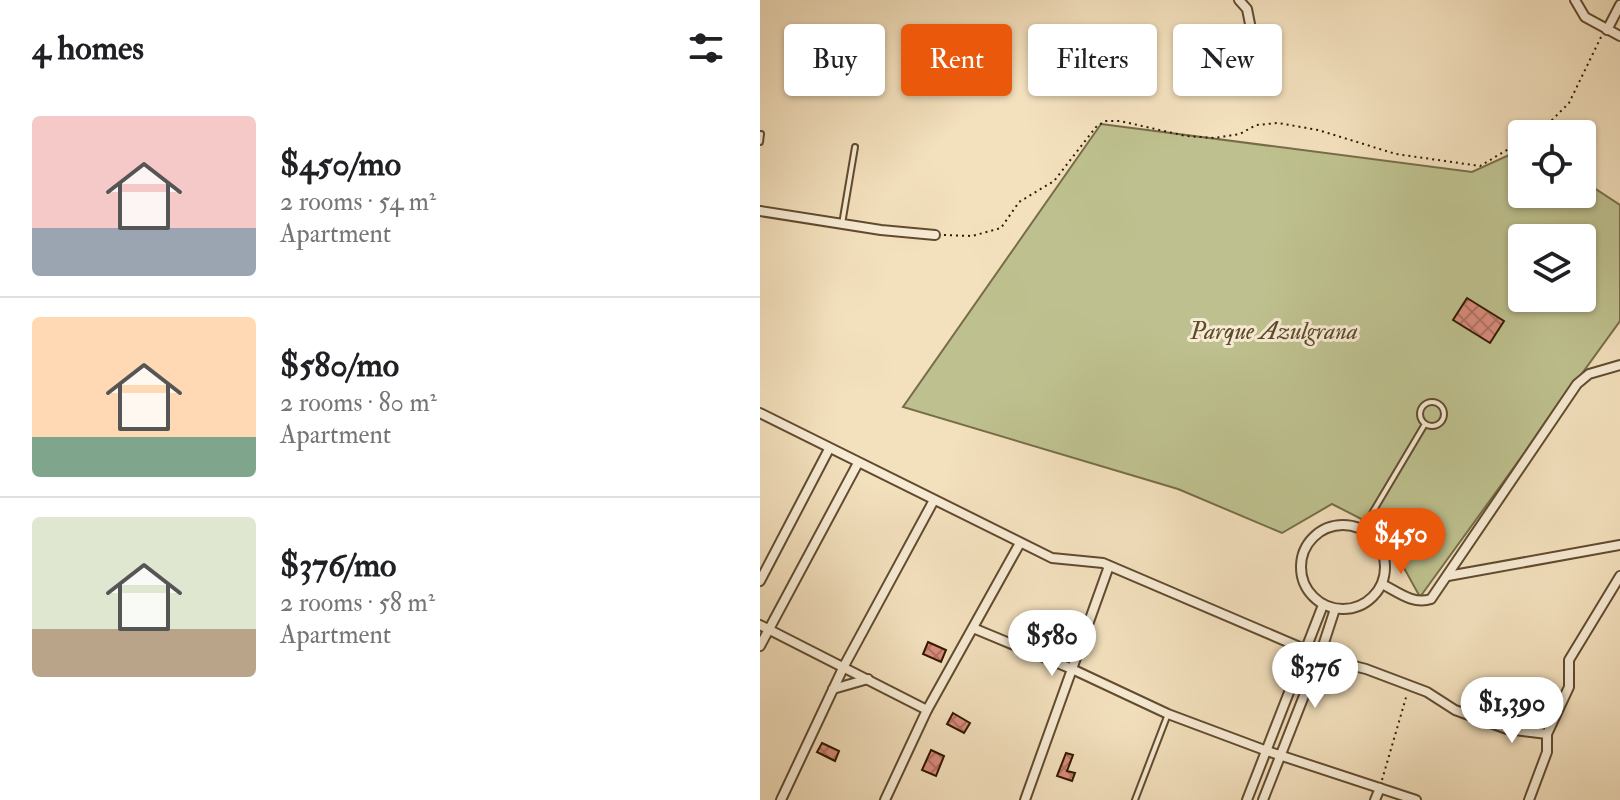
<!DOCTYPE html>
<html lang="en">
<head>
<meta charset="utf-8">
<style>
	:root { --surface:#fff; --page:#f6f6f6; --text:#202124; --muted:#757577; --line:#e0e0e0; --accent:#ea580c }
	body { margin:0; font-family:"IM FELL Double Pica",serif; background:var(--page); color:var(--text); height:100vh; display:flex; flex-direction:column; font-size:30px; white-space:nowrap }
	* { box-sizing:border-box; margin:0 }
	p { font-size:26px; color:var(--muted) }
	.icon { flex:none; width:44px; height:44px; fill:none; stroke:currentColor; stroke-width:2; stroke-linecap:round; stroke-linejoin:round }
	.map { position:relative; flex:1; overflow:hidden }
	.side { display:flex; flex-direction:column; background:var(--surface); width:760px }
	.side>* { flex:none }
	.guide { position:absolute; left:24px; top:24px; width:716px; height:72px; display:flex; gap:16px }
	.fabs { position:absolute; left:748px; top:120px; display:grid; gap:16px }
	.fabs a { display:grid; place-items:center; width:88px; height:88px; border-radius:8px; background:var(--surface); box-shadow:0 2px 6px #0004; font-size:40px }
	.price { position:absolute; translate:-50% -68px; padding:0 18px; border-radius:28px; background:#fff; color:#222; font-size:26px; line-height:52px; filter:drop-shadow(0 2px 4px #0008) }
	.price::after { content:''; position:absolute; left:50%; top:48px; width:24px; height:18px; margin-left:-12px; background:inherit; clip-path:polygon(0 0,100% 0,50% 100%) }
	.price.active { background:var(--accent); color:#fff }
	ul { padding:0; list-style:none }
	li { display:flex; align-items:center; gap:24px; height:200px; padding:0 32px }
	li+li { border-top:2px solid var(--line) }
	li span { display:grid; place-items:center; flex:none; width:224px; height:160px; border-radius:8px; color:#555 }
	li>.icon { margin-inline-start:auto }
	span .icon { width:96px; height:96px; fill:#fffc; stroke-width:1 }
	li b { font-size:34px }
	h2 { display:flex; justify-content:space-between; align-items:center; height:96px; padding:0 32px; font-size:34px }
	.tag { padding:0 28px; border-radius:8px; background:var(--surface); box-shadow:0 2px 6px #0004; font-size:28px; line-height:72px }
	.tag.active { background:var(--accent); color:#fff }
	main { display:flex; flex:1; min-height:0 }
	.map>svg:first-child { display:block }
	.green { fill:#bec18f; stroke:#776d48; stroke-width:2; fill-rule:evenodd }
	.building { fill:url(#building-cross-hatch); stroke:#301900; stroke-width:2 }
	.lines { fill:none; stroke-linecap:round; stroke-linejoin:round }
	.lane-casing { stroke:#614b2f; stroke-width:8 }
	.street-casing { stroke:#614b2f; stroke-width:12 }
	.path { stroke:#301900; stroke-width:2; stroke-dasharray:2 4; stroke-linecap:butt }
	.lane { stroke:#f7ebd4; stroke-width:4 }
	.street { stroke:#f7ebd4; stroke-width:8 }
	.labels { text-anchor:middle; dominant-baseline:central; stroke-width:6; stroke-linejoin:round; paint-order:stroke }
	.park-label { font-size:24px; font-style:italic; fill:#5b4b2b; stroke:#f7ebd4 }
</style>
</head>
<body>
<main>
<section class="side">
<h2>4 homes<svg class="icon" aria-label="filters" viewBox="0 0 24 24"><path d="M4 7h16M4 17h16"/><circle cx="9" cy="7" r="2"/><circle cx="15" cy="17" r="2"/></svg></h2>
<ul>
<li><span style="background:linear-gradient(#f6c9c9 70%,#9aa5b1 0)"><svg class="icon" aria-label="home" viewBox="0 0 24 24"><path d="M3 11l9-7 9 7M6 9v11h12V9"/></svg></span><div><b>$450/mo</b><p>2 rooms · 54 m²</p><p>Apartment</p></div></li>
<li><span style="background:linear-gradient(#ffd9b3 75%,#7fa58c 0)"><svg class="icon" aria-label="home" viewBox="0 0 24 24"><path d="M3 11l9-7 9 7M6 9v11h12V9"/></svg></span><div><b>$580/mo</b><p>2 rooms · 80 m²</p><p>Apartment</p></div></li>
<li><span style="background:linear-gradient(#dfe7d0 70%,#b9a48a 0)"><svg class="icon" aria-label="home" viewBox="0 0 24 24"><path d="M3 11l9-7 9 7M6 9v11h12V9"/></svg></span><div><b>$376/mo</b><p>2 rooms · 58 m²</p><p>Apartment</p></div></li>
</ul>
</section>
<div class="map">
<svg width="860" height="800" viewBox="0 0 860 800">
	<defs>
		<pattern id="building-cross-hatch" width="8" height="8" patternUnits="userSpaceOnUse" patternTransform="scale(2)"><rect width="8" height="8" fill="#db8c7d"/><path d="M0 0l8 8M0 8l8-8" fill="none" stroke="#b27264"/></pattern>
	</defs>
	<rect width="100%" height="100%" fill="#f3e0bd"/>
	<filter id="stains"><feTurbulence type="fractalNoise" baseFrequency=".0025" numOctaves="4"/><feColorMatrix values="0 0 0 0 .2 0 0 0 0 .09 0 0 0 0 .02 0 0 0 .5 -.17"/></filter>
	<radialGradient id="worn" r=".72"><stop offset=".6" stop-color="#630" stop-opacity="0"/><stop offset="1" stop-color="#630" stop-opacity=".3"/></radialGradient>
	<path class="green" d="M341,124L712,172L762,149V194H822V180L860,205V321L660,597L623,530L572,504L522,533L418,489L143,407ZM762,238H822V298H762Z"/>
	<g class="building">
		<polygon points="707,298 744,321 730,343 693,320"/>
		<polygon points="168,642 186,650 181,662 163,654"/>
		<polygon points="193,713 210,723 204,733 187,724"/>
		<polygon points="62,743 79,751 75,761 57,752"/>
		<polygon points="171,750 184,756 176,776 162,770"/>
		<polygon points="306,753 313,755 307,771 315,773 312,781 297,776"/>
	</g>
	<g class="lines">
		<defs>
			<g id="lane">
				<polyline points="0,142 1,134"/>
				<polyline points="82,224 95,147"/>
				<circle cx="672" cy="414" r="12"/>
				<polyline points="608,520 665,424"/>
				<polyline points="602,529 606,524"/>
				<polyline points="375,800 408,714"/>
			</g>
			<g id="street">
				<polyline points="479,0 487,9 493,39"/>
				<polyline points="815,0 825,17 860,36"/>
				<polyline points="847,30 860,5"/>
				<polyline points="0,211 121,230 175,235"/>
				<polyline points="0,413 292,558 343,563 570,660 606,669 667,692 695,710 747,729 787,734 809,687 809,660 860,576"/>
				<circle cx="583" cy="567" r="42"/>
				<polyline points="688,576 860,545"/>
				<polyline points="0,581 69,449"/>
				<path d="M622,584C638,592 653,605 671,599L817,384L829,374L860,365"/>
				<polyline points="0,625 167,710"/>
				<polyline points="213,628 312,669 408,714 507,751 656,800"/>
				<polyline points="0,646 98,463"/>
				<polyline points="73,689 108,679"/>
				<polyline points="21,800 84,666 174,500"/>
				<polyline points="125,800 167,710 260,543"/>
				<polyline points="265,800 349,566"/>
				<polyline points="487,800 563,605"/>
				<polyline points="503,800 560,655 575,609"/>
				<polyline points="615,800 620,788"/>
				<polyline points="769,800 787,752 787,734"/>
			</g>
		</defs>
		<use href="#lane" class="lane-casing"/>
		<use href="#street" class="street-casing"/>
		<g class="path">
			<polyline points="772,134 788,124 809,103 841,37"/>
			<polyline points="184,235 212,236 241,228 259,202 294,181 336,127 345,121 360,121 426,136 454,138 480,134 496,125 518,123 558,130 636,154 720,166 762,141"/>
			<polyline points="622,780 647,694"/>
		</g>
		<use href="#lane" class="lane"/>
		<use href="#street" class="street"/>
	</g>
	<g class="labels">
		<g class="park-label">
			<text x="514" y="331">Parque Azulgrana</text>
		</g>
	</g>
	<rect width="100%" height="100%" filter="url(#stains)"/>
	<rect width="100%" height="100%" fill="url(#worn)"/>
</svg>
<div class="fabs">
<a><svg class="icon" aria-label="locate" viewBox="0 0 24 24"><circle cx="12" cy="12" r="6"/><path d="M12 2v4M12 18v4M2 12h4M18 12h4"/></svg></a>
<a><svg class="icon" aria-label="layers" viewBox="0 0 24 24"><path d="M12 4l9 5-9 5-9-5zM3 14l9 5 9-5"/></svg></a>
</div>
<b class="price active" style="left:641px;top:576px">$450</b>
<b class="price" style="left:292px;top:678px">$580</b>
<b class="price" style="left:555px;top:710px">$376</b>
<b class="price" style="left:752px;top:745px">$1,390</b>
<div class="guide">
<a class="tag">Buy</a>
<a class="tag active">Rent</a>
<a class="tag">Filters</a>
<a class="tag">New</a>
</div>
</div>
</main>
</body>
</html>
